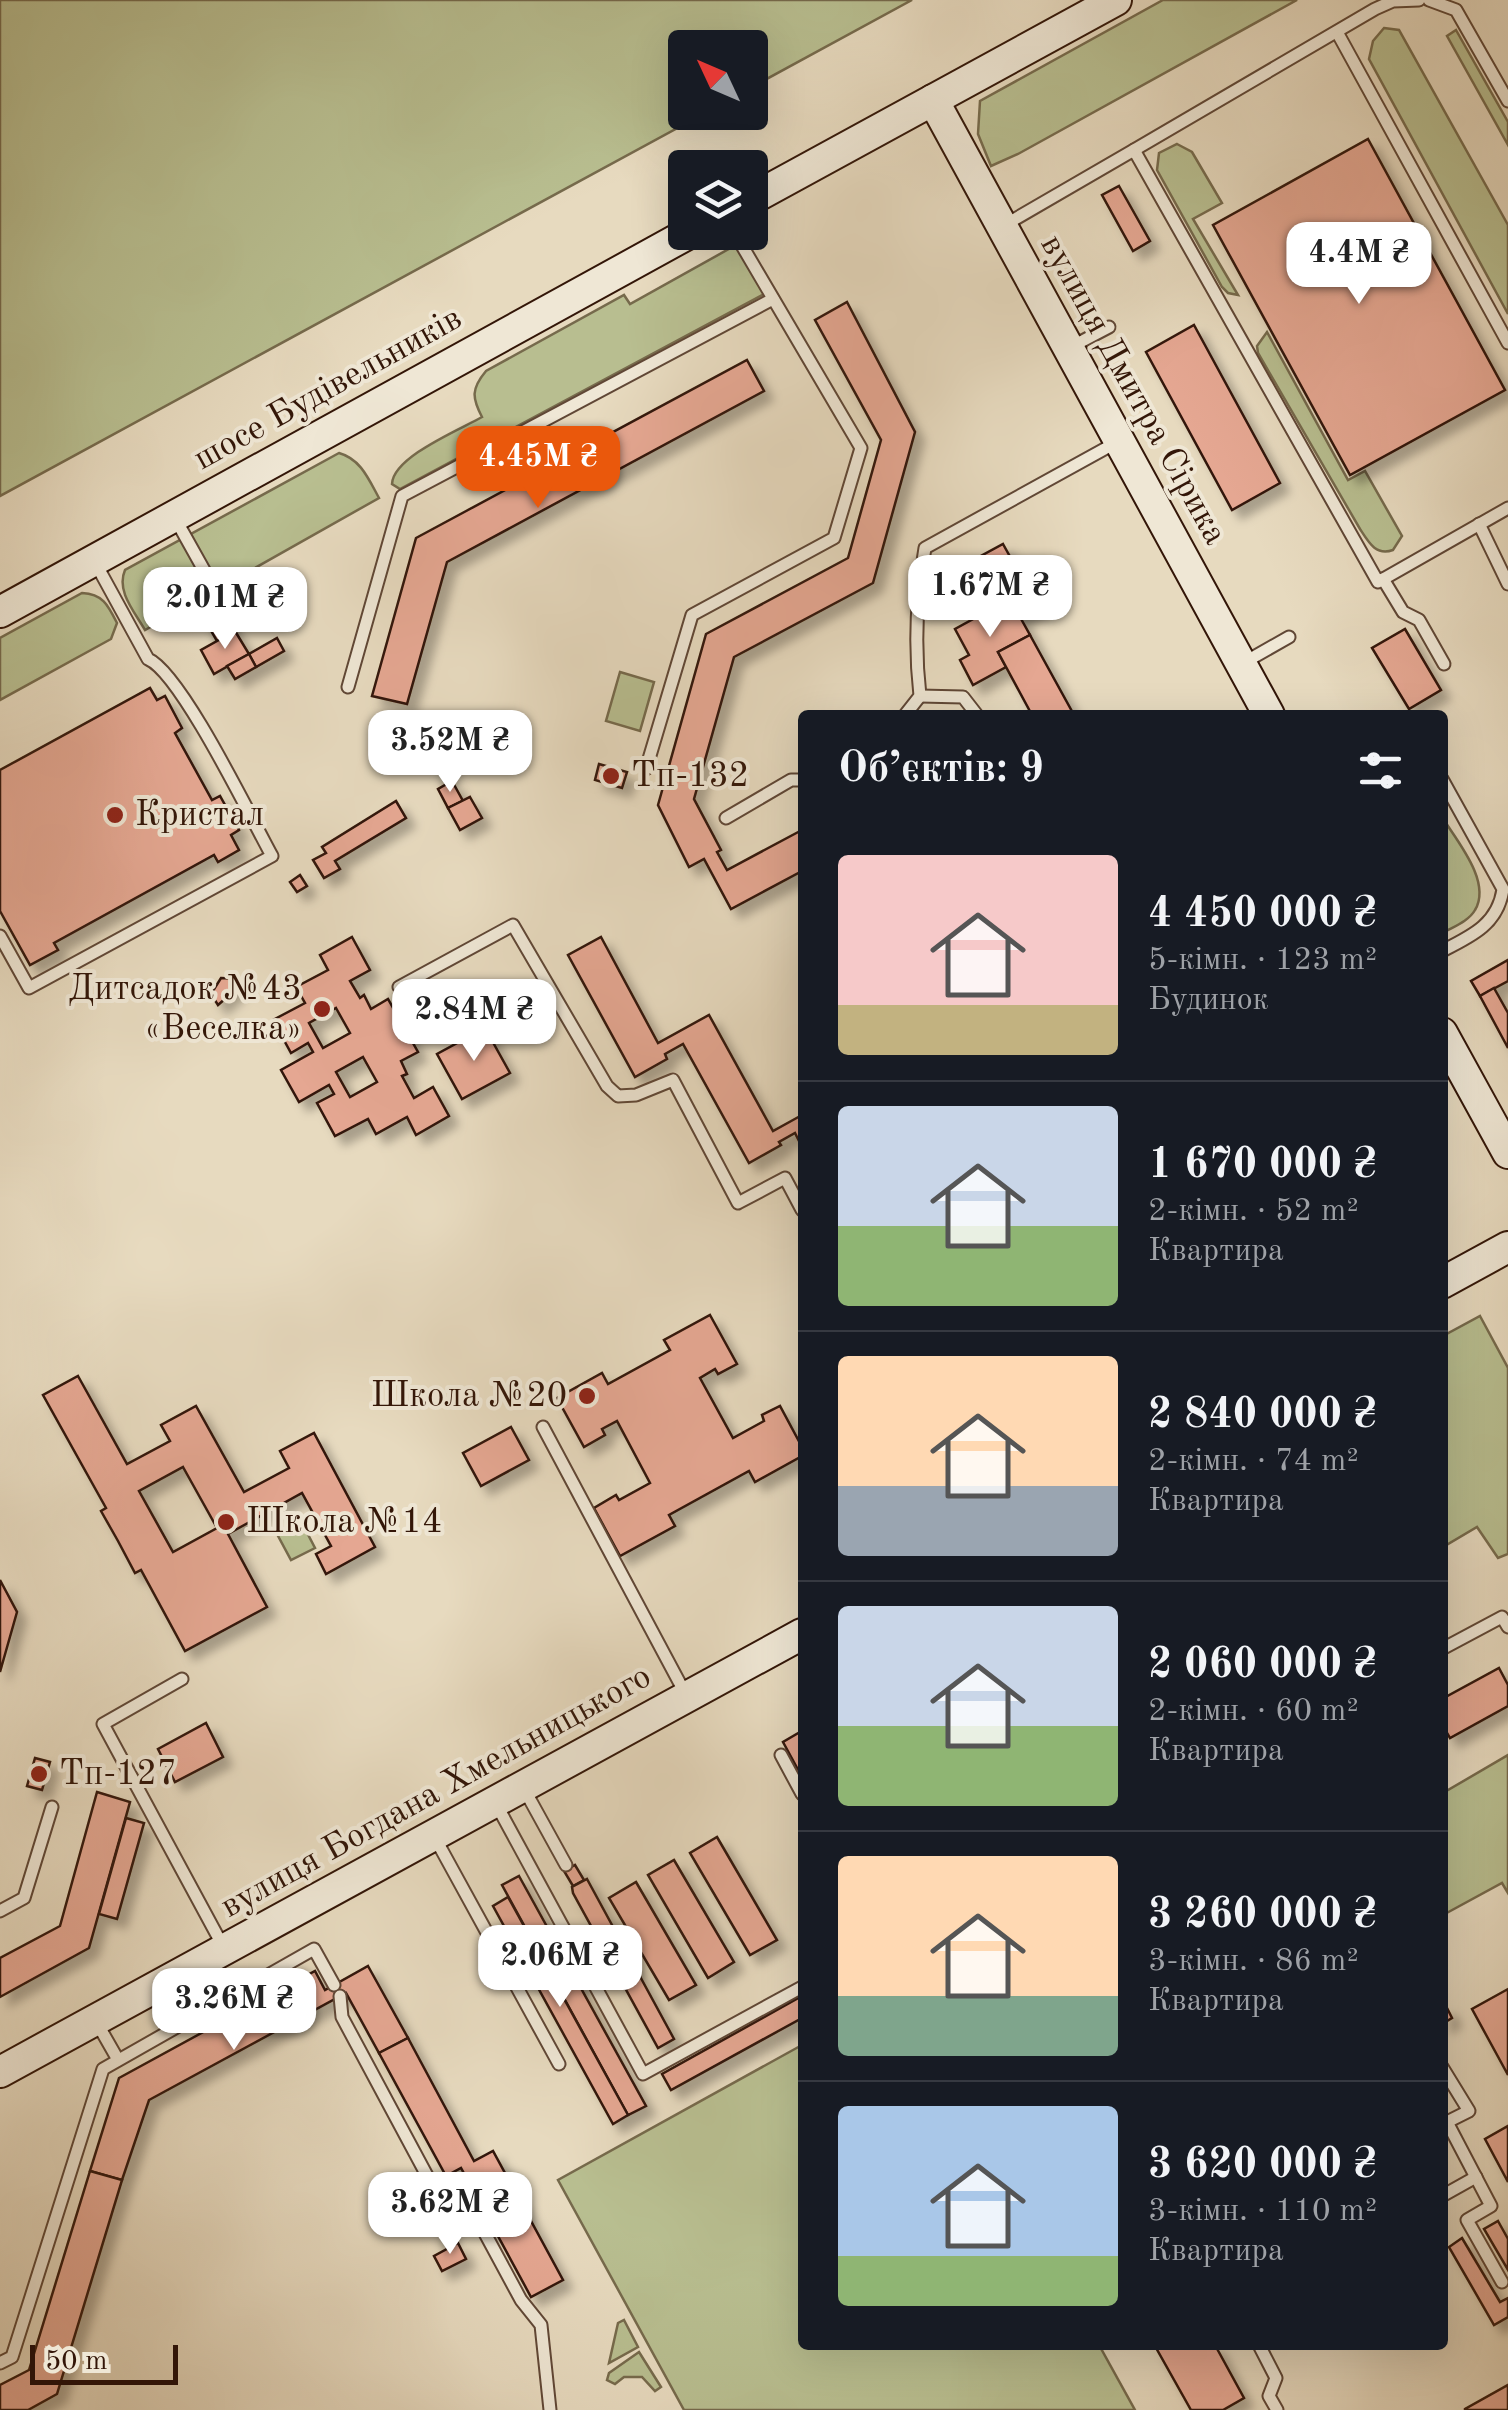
<!DOCTYPE html>
<html lang="uk">
<head>
<meta charset="utf-8">
<style>
	:root { --surface:#171b24; --page:#20242c; --text:#f1f3f6; --muted:#9ea1a6; --line:#363941; --accent:#ea580c }
	body { margin:0; font-family:"Old Standard TT",serif; background:var(--page); color:var(--text); height:100vh; display:flex; flex-direction:column; font-size:38px; white-space:nowrap }
	* { box-sizing:border-box; margin:0 }
	p { font-size:32px; color:var(--muted) }
	.icon { flex:none; width:55px; height:55px; fill:none; stroke:currentColor; stroke-width:2; stroke-linecap:round; stroke-linejoin:round }
	.map { position:relative; flex:1; overflow:hidden }
	.panel { position:absolute; left:798px; top:710px; width:650px; height:1640px; display:flex; flex-direction:column; background:var(--surface); border-radius:10px; box-shadow:0 10px 40px #0002 }
	.panel>* { flex:none }
	.needle { width:65px; rotate:314deg }
	.tools { position:absolute; left:668px; top:30px; display:grid; gap:20px }
	.tools a { display:grid; place-items:center; width:100px; height:100px; border-radius:10px; background:var(--surface); box-shadow:0 10px 40px #0002; font-size:50px }
	.scale { position:absolute; left:30px; bottom:25px; width:148px; box-sizing:border-box; padding-left:10px; border:5px solid #331608; border-top:0; font-size:28px; line-height:35px; white-space:nowrap; color:#331608; -webkit-text-stroke:8px #efe7d5; paint-order:stroke }
	.price { position:absolute; translate:-50% -85px; padding:0 22px; border-radius:20px; background:#fff; color:#222; font-size:32px; line-height:65px; filter:drop-shadow(0 2px 5px #0008) }
	.price::after { content:''; position:absolute; left:50%; top:60px; width:30px; height:22px; margin-left:-15px; background:inherit; clip-path:polygon(0 0,100% 0,50% 100%) }
	.price.active { background:var(--accent); color:#fff }
	ul { padding:0; list-style:none }
	li { display:flex; align-items:center; gap:30px; height:250px; padding:0 40px }
	li+li { border-top:2px solid var(--line) }
	li span { display:grid; place-items:center; flex:none; width:280px; height:200px; border-radius:10px; color:#555 }
	li>.icon { margin-inline-start:auto }
	span .icon { width:120px; height:120px; fill:#fffc; stroke-width:1 }
	li b { font-size:42px }
	h2 { display:flex; justify-content:space-between; align-items:center; height:120px; padding:0 40px; font-size:42px }
	.map>svg:first-child { display:block }
	.green { fill:#b8be90; stroke:#766a4c; stroke-width:2.5 }
	.building { fill:#e5a792; stroke:#331608; stroke-width:2.5; fill-rule:evenodd; filter:url(#shadow) }
	.lines { fill:none; stroke-linecap:round; stroke-linejoin:round }
	.lane-casing { stroke:#604736; stroke-width:15 }
	.secondary-casing { stroke:#331608; stroke-width:34 }
	.lane { stroke:#efe7d5; stroke-width:11 }
	.secondary { stroke:#efe7d5; stroke-width:30 }
	.poi-dot { fill:#8f2418; stroke:#efe7d5; stroke-width:4 }
	.labels { text-anchor:middle; dominant-baseline:central; stroke-width:8; stroke-linejoin:round; paint-order:stroke }
	.street-label { font-size:35px; fill:#331608; stroke:#efe7d5 }
	.poi-label { font-size:35px; fill:#331608; stroke:#efe7d5; text-anchor:start }
</style>
</head>
<body>
<div class="map">
<svg width="1508" height="2410" viewBox="0 0 1508 2410">
	<defs>
		<filter id="shadow"><feDropShadow dx="9" dy="9" stdDeviation="5" flood-color="#0004"/></filter>
	</defs>
	<rect width="100%" height="100%" fill="#e7dabf"/>
	<filter id="stains"><feTurbulence type="fractalNoise" baseFrequency=".002" numOctaves="4"/><feColorMatrix values="0 0 0 0 .2 0 0 0 0 .09 0 0 0 0 .02 0 0 0 .5 -.17"/></filter>
	<radialGradient id="worn" r=".72"><stop offset=".6" stop-color="#630" stop-opacity="0"/><stop offset="1" stop-color="#630" stop-opacity=".3"/></radialGradient>
	<g class="green">
		<polygon points="0,0 912,0 750,88 750,48 685,48 685,112 705,113 0,496"/>
		<polygon points="1163,0 1297,0 1018,154 991,166 978,134 980,101"/>
		<polygon points="1384,28 1399,30 1508,225 1508,314 1369,59 1373,41"/>
		<polygon points="1456,30 1508,122 1508,145 1447,36"/>
		<polygon points="1177,144 1192,152 1222,203 1193,219 1238,295 1228,293 1222,287 1157,170 1159,153"/>
		<path d="M736,245L764,294L400,489L392,484C393,457 459,430 482,417C472,398 471,389 486,371L624,295L630,304Z"/>
		<path d="M1267,332L1348,480L1365,471L1402,536L1393,550C1376,556 1369,543 1360,529L1258,353L1257,346Z"/>
		<path d="M339,453C361,459 369,480 379,498L145,630C134,611 116,591 125,570Z"/>
		<path d="M82,593C103,594 108,605 117,623L111,639L0,700V638Z"/>
		<polygon points="620,672 654,682 640,731 606,721"/>
		<path d="M1442,817C1457,841 1492,882 1475,910C1469,921 1453,927 1443,933Z"/>
		<polygon points="1480,1316 1508,1368 1508,1554 1498,1558 1477,1527 1443,1547 1443,1336"/>
		<polygon points="301,1521 315,1548 291,1560 277,1534"/>
		<polygon points="1508,1755 1508,1893 1502,1883 1443,1915 1443,1793"/>
		<polygon points="802,2045 802,2345 1099,2345 1135,2410 684,2410 558,2180"/>
		<polygon points="624,2320 638,2347 609,2363 618,2323"/>
		<polygon points="639,2352 661,2387 655,2391 642,2377 624,2377 615,2384 607,2380 609,2373"/>
	</g>
	<g class="building">
		<polygon points="1368,139 1505,390 1350,475 1213,225"/>
		<polygon points="1119,186 1150,241 1133,251 1102,195"/>
		<polygon points="847,302 915,432 873,583 734,657 694,799 721,850 717,852 727,870 802,830 802,871 731,909 704,859 689,867 658,805 706,634 848,558 881,440 815,320"/>
		<polygon points="1194,325 1280,483 1232,510 1146,352"/>
		<polygon points="747,360 764,391 447,562 407,704 372,696 416,538"/>
		<polygon points="1003,544 1038,607 1020,617 1010,599 980,616 955,570"/>
		<polygon points="1010,599 1030,635 998,652 1006,667 973,685 960,660 969,655 955,629"/>
		<polygon points="220,603 235,631 217,641 201,613"/>
		<polygon points="1405,629 1441,690 1409,709 1372,648"/>
		<polygon points="235,631 249,654 214,674 201,650"/>
		<polygon points="1030,635 1074,715 1032,715 998,652"/>
		<polygon points="277,638 284,651 256,667 249,654"/>
		<polygon points="249,654 256,667 235,679 227,666"/>
		<polygon points="150,688 157,700 165,696 182,728 175,733 212,800 220,796 239,830 231,835 239,850 218,862 214,855 54,943 58,950 30,965 0,911 0,770"/>
		<polygon points="599,764 627,772 622,788 595,780"/>
		<polygon points="452,781 463,801 448,808 438,789"/>
		<polygon points="470,797 482,818 460,830 448,808"/>
		<polygon points="396,801 406,818 335,861 340,869 324,878 313,860 326,853 322,847"/>
		<polygon points="300,875 307,886 297,892 290,882"/>
		<path d="M352,937L370,970L350,981L360,998L364,995L371,1009L388,999L418,1052L401,1061L407,1074L402,1076L414,1098L433,1087L449,1116L416,1135L407,1117L376,1134L368,1119L335,1136L317,1103L334,1094L329,1085L299,1102L281,1070L313,1052L308,1043L291,1053L273,1020L305,1003L296,987L328,970L320,955ZM336,1008L350,1033L323,1048L309,1023ZM363,1057L377,1082L350,1097L336,1072Z"/>
		<polygon points="601,937 658,1043 709,1015 773,1131 802,1115 802,1147 795,1133 779,1142 781,1145 749,1163 683,1044 665,1054 667,1059 635,1077 568,955"/>
		<polygon points="1508,960 1508,981 1480,996 1471,981"/>
		<polygon points="221,978 238,979 235,990 218,1005 211,994"/>
		<polygon points="1494,988 1508,1013 1508,1048 1480,996"/>
		<polygon points="485,1028 510,1073 462,1099 437,1054"/>
		<polygon points="710,1315 737,1364 718,1374 715,1369 700,1378 733,1438 764,1421 762,1415 780,1406 802,1447 802,1456 755,1482 749,1471 669,1515 675,1526 620,1556 594,1508 616,1495 619,1500 650,1483 617,1421 602,1429 605,1435 584,1447 557,1398 602,1373 608,1384 670,1350 664,1340"/>
		<path d="M78,1376L127,1464L170,1441L161,1425L196,1406L244,1492L289,1468L280,1451L314,1433L375,1547L326,1574L316,1554L331,1546L302,1493L228,1534L267,1607L185,1651L141,1570L135,1573L118,1541L101,1511L106,1508L43,1395ZM183,1467L217,1528L173,1552L139,1491Z"/>
		<polygon points="511,1427 529,1460 481,1486 463,1453"/>
		<polygon points="0,1580 17,1612 0,1672"/>
		<polygon points="1499,1668 1508,1685 1508,1706 1450,1738 1442,1724 1442,1699"/>
		<polygon points="206,1723 223,1757 175,1782 158,1749"/>
		<polygon points="800,1732 802,1737 802,1777 783,1742"/>
		<polygon points="35,1758 50,1762 42,1790 27,1786"/>
		<polygon points="97,1792 130,1802 89,1948 0,1997 0,1958 60,1926"/>
		<polygon points="126,1818 144,1823 117,1919 99,1914"/>
		<polygon points="717,1837 777,1940 750,1955 690,1853"/>
		<polygon points="674,1860 734,1962 708,1978 648,1875"/>
		<polygon points="575,1865 584,1880 573,1886 564,1871"/>
		<polygon points="519,1876 646,2106 628,2115 502,1885"/>
		<polygon points="587,1879 674,2039 658,2048 573,1893 572,1887"/>
		<polygon points="636,1882 696,1985 669,2000 609,1898"/>
		<polygon points="508,1897 628,2115 613,2124 493,1906"/>
		<polygon points="368,1966 408,2038 379,2053 346,1993 149,2100 122,2180 90,2171 119,2078 315,1971 325,1990"/>
		<polygon points="1508,1989 1508,2075 1472,2009"/>
		<polygon points="802,1996 802,2018 671,2090 662,2074"/>
		<polygon points="1446,2006 1452,2018 1442,2024 1442,2008"/>
		<polygon points="408,2038 474,2161 493,2151 563,2280 531,2297 461,2168 446,2176 379,2053"/>
		<polygon points="1508,2126 1508,2182 1485,2139"/>
		<polygon points="90,2171 122,2180 57,2394 28,2410 0,2410 0,2385 29,2370"/>
		<polygon points="1498,2221 1508,2239 1508,2270 1484,2229"/>
		<polygon points="1462,2238 1500,2302 1508,2298 1508,2317 1494,2325 1449,2247"/>
		<polygon points="458,2243 466,2259 442,2271 434,2256"/>
		<polygon points="1215,2345 1244,2398 1223,2410 1191,2410 1155,2346"/>
		<polygon points="1508,2385 1508,2410 1465,2410 1465,2409"/>
	</g>
	<g class="lines">
		<defs>
			<g id="lane">
				<polyline points="1429,0 1456,10 1508,101"/>
				<polyline points="1337,32 1508,343"/>
				<polyline points="1134,150 1375,9 1393,1 1419,0"/>
				<polyline points="1003,226 1134,150 1378,582 1508,508"/>
				<polyline points="1069,348 1109,327"/>
				<polyline points="176,520 219,597"/>
				<polyline points="1479,524 1508,584"/>
				<polyline points="1383,579 1403,612 1419,620 1444,664"/>
				<polyline points="1245,662 1289,637"/>
				<polyline points="348,687 402,496 773,299"/>
				<polyline points="920,696 963,697 977,715"/>
				<path d="M905,715L920,696C914,644 916,599 925,548L1119,441"/>
				<polyline points="646,769 692,615 834,538 861,448 734,232"/>
				<path d="M1442,779L1503,889C1498,924 1472,936 1442,951"/>
				<polyline points="726,818 791,780 802,780"/>
				<path d="M0,936L29,988L272,856C251,818 181,673 148,659L96,564"/>
				<polyline points="410,982 440,1032"/>
				<polyline points="399,987 513,925 607,1086 618,1096 636,1095 673,1080 738,1203 785,1178 802,1210"/>
				<polyline points="543,1427 685,1693"/>
				<polyline points="1442,1649 1502,1617 1508,1627"/>
				<polyline points="182,1679 103,1724 224,1948"/>
				<polyline points="781,1755 802,1794"/>
				<polyline points="523,1787 566,1865"/>
				<polyline points="495,1802 643,2074 802,1987"/>
				<polyline points="434,1836 559,2064"/>
				<polyline points="0,1911 24,1898 52,1807"/>
				<polyline points="340,1996 342,2017 439,2198 460,2187 521,2300 541,2325 550,2410"/>
				<polyline points="97,2023 117,2058"/>
				<polyline points="1442,2067 1469,2111 1447,2122"/>
				<polyline points="1442,2125 1447,2122 1491,2206 1467,2220 1502,2282"/>
				<polyline points="1442,2196 1476,2177"/>
				<polyline points="1259,2345 1276,2378 1269,2396 1277,2410"/>
				<polyline points="0,2363 12,2357 103,2069 314,1949 334,1985"/>
			</g>
			<g id="secondary">
				<polyline points="933,100 1269,715"/>
				<polyline points="750,200 1116,0"/>
				<polyline points="0,612 691,232"/>
				<polyline points="1442,1033 1508,1153"/>
				<polyline points="1442,1283 1508,1247"/>
				<polyline points="0,2072 802,1634"/>
			</g>
		</defs>
		<use href="#lane" class="lane-casing"/>
		<use href="#secondary" class="secondary-casing"/>
		<use href="#lane" class="lane"/>
		<use href="#secondary" class="secondary"/>
	</g>
	<g class="poi-dot">
		<circle cx="611" cy="776" r="10"/>
		<circle cx="115" cy="815" r="10"/>
		<circle cx="322" cy="1009" r="10"/>
		<circle cx="587" cy="1396" r="10"/>
		<circle cx="226" cy="1522" r="10"/>
		<circle cx="39" cy="1774" r="10"/>
	</g>
	<g class="labels">
		<g class="street-label">
			<text transform="translate(328 389) rotate(-29)">шосе Будівельників</text>
			<text transform="translate(1133 390) rotate(61)">вулиця Дмитра Сірика</text>
			<text transform="translate(436 1792) rotate(-29)">вулиця Богдана Хмельницького</text>
		</g>
		<g class="poi-label">
			<text x="631" y="776">Тп-132</text>
			<text x="135" y="815">Кристал</text>
			<text x="302" y="989" text-anchor="end">Дитсадок №43<tspan x="302" dy="40">«Веселка»</tspan></text>
			<text x="567" y="1396" text-anchor="end">Школа №20</text>
			<text x="246" y="1522">Школа №14</text>
			<text x="59" y="1774">Тп-127</text>
		</g>
	</g>
	<rect width="100%" height="100%" filter="url(#stains)"/>
	<rect width="100%" height="100%" fill="url(#worn)"/>
</svg>
<div class="tools">
<a><svg class="needle" viewBox="-14 -14 28 28"><path d="M0-13l5 13h-10z" fill="#e53935"/><path d="M0 13l5-13h-10z" fill="#9ea1a6"/></svg></a>
<a><svg class="icon" aria-label="layers" viewBox="0 0 24 24"><path d="M12 4l9 5-9 5-9-5zM3 14l9 5 9-5"/></svg></a>
</div>
<div class="scale">50 m</div>
<b class="price" style="left:1359px;top:307px">4.4M ₴</b>
<b class="price active" style="left:538px;top:511px">4.45M ₴</b>
<b class="price" style="left:990px;top:640px">1.67M ₴</b>
<b class="price" style="left:225px;top:652px">2.01M ₴</b>
<b class="price" style="left:450px;top:795px">3.52M ₴</b>
<b class="price" style="left:474px;top:1064px">2.84M ₴</b>
<b class="price" style="left:560px;top:2010px">2.06M ₴</b>
<b class="price" style="left:234px;top:2053px">3.26M ₴</b>
<b class="price" style="left:450px;top:2257px">3.62M ₴</b>
<section class="panel">
<h2>Об’єктів: 9<svg class="icon" aria-label="filters" viewBox="0 0 24 24"><path d="M4 7h16M4 17h16"/><circle cx="9" cy="7" r="2"/><circle cx="15" cy="17" r="2"/></svg></h2>
<ul>
<li><span style="background:linear-gradient(#f6c9c9 75%,#c2b280 0)"><svg class="icon" aria-label="home" viewBox="0 0 24 24"><path d="M3 11l9-7 9 7M6 9v11h12V9"/></svg></span><div><b>4 450 000 ₴</b><p>5-кімн. · 123 m²</p><p>Будинок</p></div></li>
<li><span style="background:linear-gradient(#c9d6e8 60%,#8fb573 0)"><svg class="icon" aria-label="home" viewBox="0 0 24 24"><path d="M3 11l9-7 9 7M6 9v11h12V9"/></svg></span><div><b>1 670 000 ₴</b><p>2-кімн. · 52 m²</p><p>Квартира</p></div></li>
<li><span style="background:linear-gradient(#ffd9b3 65%,#9aa5b1 0)"><svg class="icon" aria-label="home" viewBox="0 0 24 24"><path d="M3 11l9-7 9 7M6 9v11h12V9"/></svg></span><div><b>2 840 000 ₴</b><p>2-кімн. · 74 m²</p><p>Квартира</p></div></li>
<li><span style="background:linear-gradient(#c9d6e8 60%,#8fb573 0)"><svg class="icon" aria-label="home" viewBox="0 0 24 24"><path d="M3 11l9-7 9 7M6 9v11h12V9"/></svg></span><div><b>2 060 000 ₴</b><p>2-кімн. · 60 m²</p><p>Квартира</p></div></li>
<li><span style="background:linear-gradient(#ffd9b3 70%,#7fa58c 0)"><svg class="icon" aria-label="home" viewBox="0 0 24 24"><path d="M3 11l9-7 9 7M6 9v11h12V9"/></svg></span><div><b>3 260 000 ₴</b><p>3-кімн. · 86 m²</p><p>Квартира</p></div></li>
<li><span style="background:linear-gradient(#a9c7e8 75%,#8fb573 0)"><svg class="icon" aria-label="home" viewBox="0 0 24 24"><path d="M3 11l9-7 9 7M6 9v11h12V9"/></svg></span><div><b>3 620 000 ₴</b><p>3-кімн. · 110 m²</p><p>Квартира</p></div></li>
</ul>
</section>
</div>
</body>
</html>
